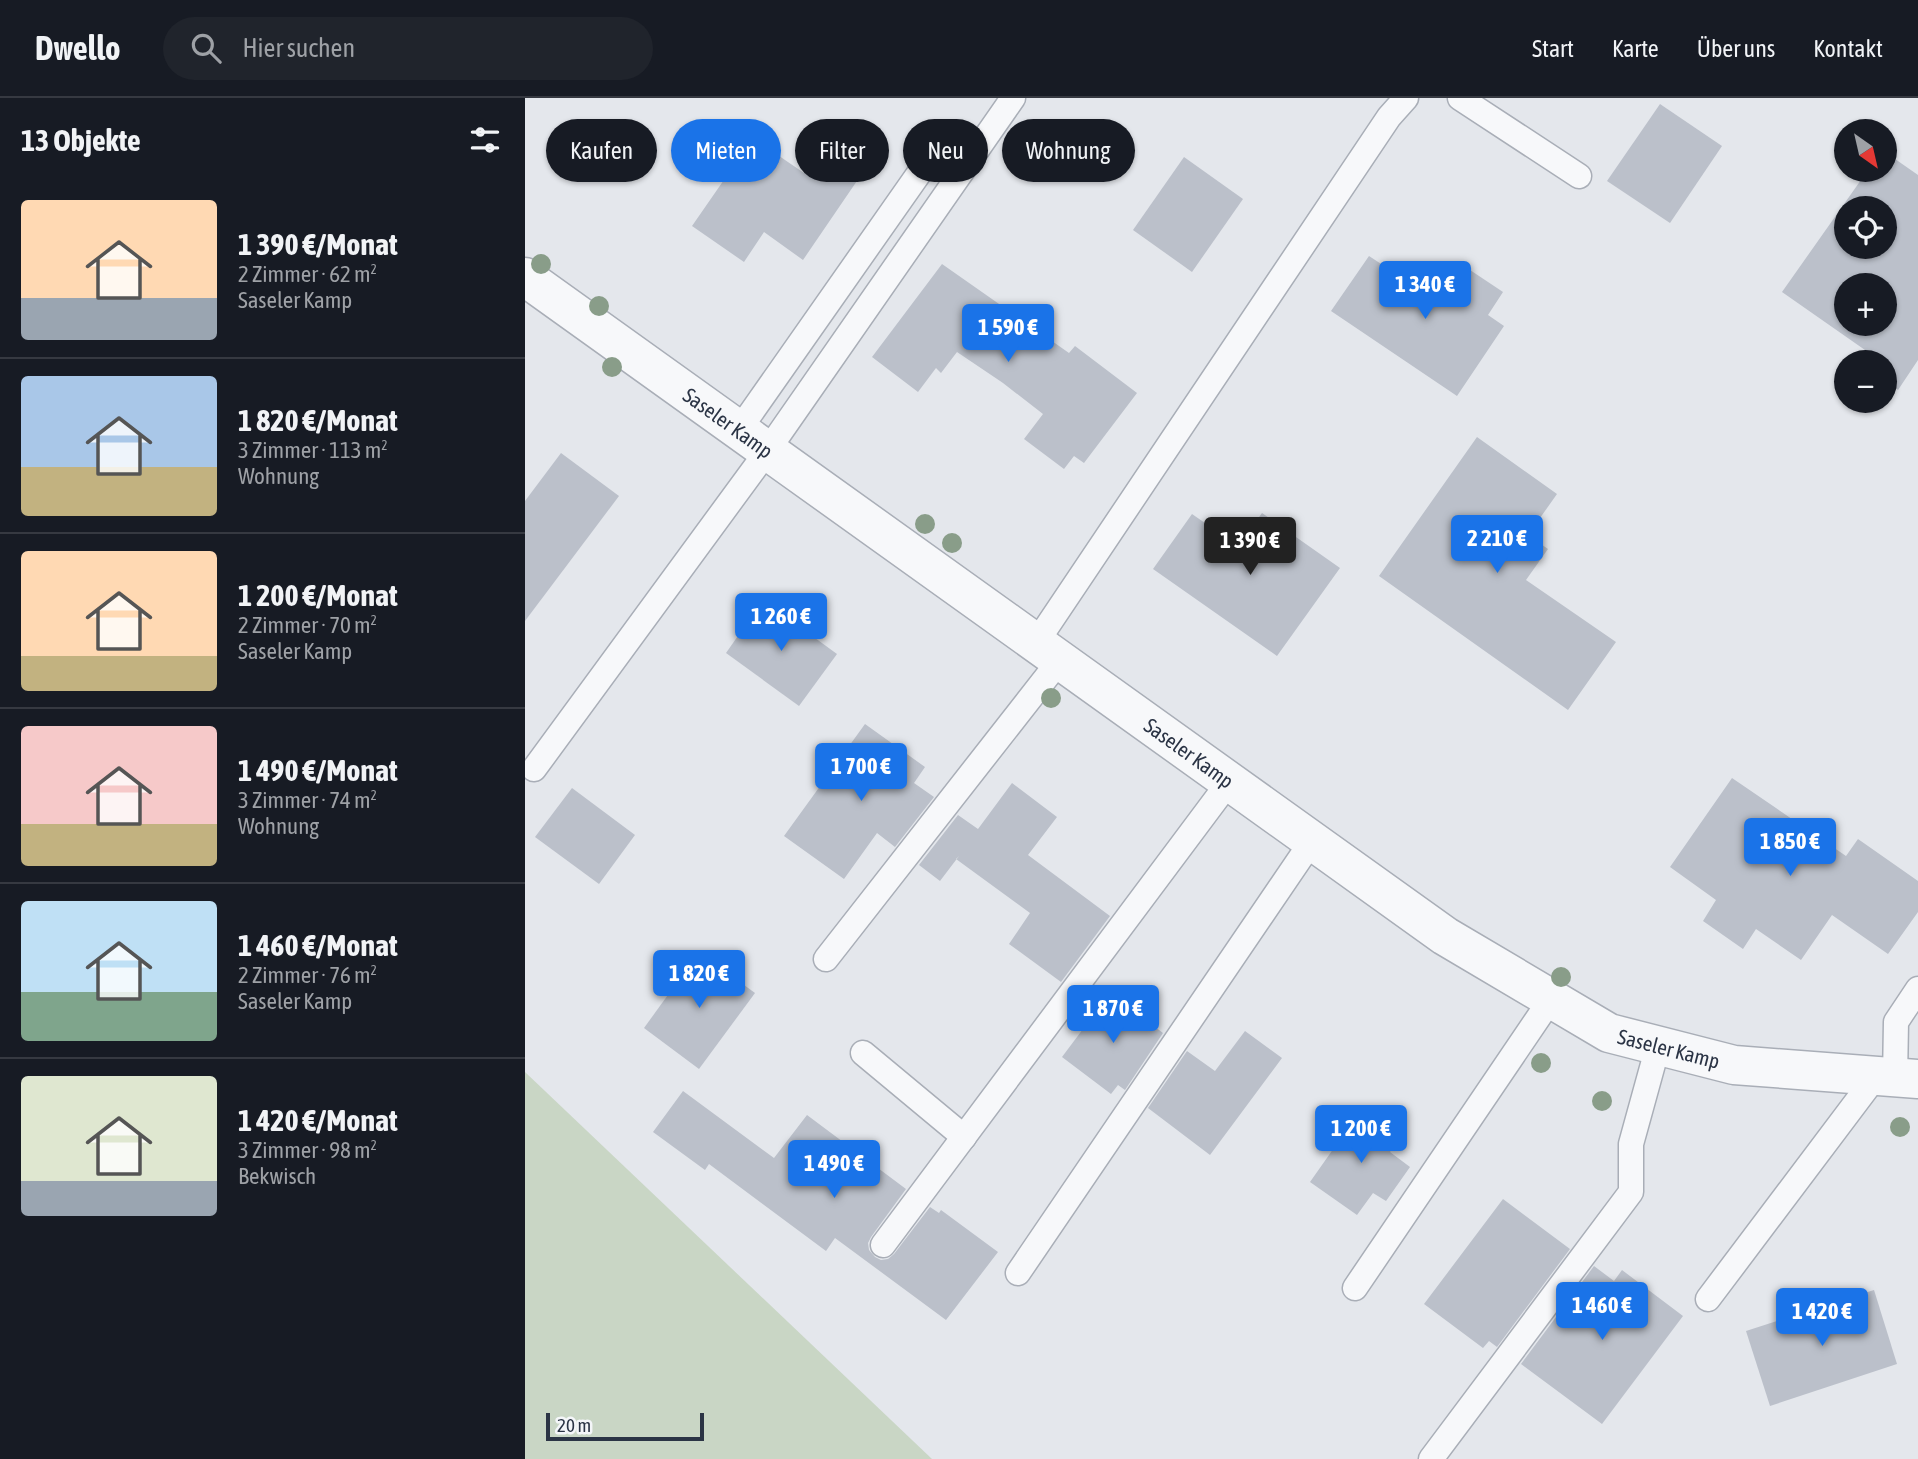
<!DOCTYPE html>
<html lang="de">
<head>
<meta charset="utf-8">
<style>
	:root { --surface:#171b24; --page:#20242c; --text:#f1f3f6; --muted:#9ea1a6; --line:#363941; --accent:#1a73e8 }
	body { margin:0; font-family:"Asap Condensed",sans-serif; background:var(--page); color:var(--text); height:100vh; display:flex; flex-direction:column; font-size:26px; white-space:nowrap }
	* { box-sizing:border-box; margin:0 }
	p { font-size:23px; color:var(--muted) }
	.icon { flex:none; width:38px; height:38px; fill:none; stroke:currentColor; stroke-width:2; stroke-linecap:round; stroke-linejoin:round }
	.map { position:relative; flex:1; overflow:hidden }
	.side { display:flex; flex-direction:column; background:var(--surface); width:525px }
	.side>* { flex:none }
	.top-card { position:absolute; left:21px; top:21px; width:665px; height:63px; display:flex; gap:14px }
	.needle { width:46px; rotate:146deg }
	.tools { position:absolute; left:1309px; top:21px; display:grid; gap:14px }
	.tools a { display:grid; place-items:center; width:63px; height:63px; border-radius:50%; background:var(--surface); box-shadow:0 2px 5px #0004; font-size:35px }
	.scale { position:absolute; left:21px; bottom:18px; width:158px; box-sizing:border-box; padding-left:7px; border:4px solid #2b3445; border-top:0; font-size:19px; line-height:24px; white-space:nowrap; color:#2b3445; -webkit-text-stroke:5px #f4f6f9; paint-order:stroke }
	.price { position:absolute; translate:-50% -60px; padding:0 16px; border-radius:7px; background:var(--accent); color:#fff; font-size:23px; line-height:46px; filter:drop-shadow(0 2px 4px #0008) }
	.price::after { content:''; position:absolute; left:50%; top:42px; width:21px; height:16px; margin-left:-10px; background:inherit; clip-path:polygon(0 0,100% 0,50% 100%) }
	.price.selected { background:#222; color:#fff }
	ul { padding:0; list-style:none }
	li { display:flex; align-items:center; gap:21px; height:175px; padding:0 21px }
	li+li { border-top:2px solid var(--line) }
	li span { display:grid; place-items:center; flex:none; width:196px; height:140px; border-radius:7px; color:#555 }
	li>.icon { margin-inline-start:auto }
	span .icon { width:84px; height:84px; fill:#fffc; stroke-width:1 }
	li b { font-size:30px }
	h2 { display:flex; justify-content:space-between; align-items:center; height:84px; padding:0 21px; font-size:30px }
	.chip { padding:0 24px; border-radius:32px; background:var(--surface); box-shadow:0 2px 5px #0004; font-size:24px; line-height:63px }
	.chip.selected { background:var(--accent); color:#fff }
	header { display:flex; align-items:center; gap:42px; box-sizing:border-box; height:98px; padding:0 35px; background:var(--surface); border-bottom:2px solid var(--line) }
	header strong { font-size:33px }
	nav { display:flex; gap:38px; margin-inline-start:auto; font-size:24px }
	.search { width:490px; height:63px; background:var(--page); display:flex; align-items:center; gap:18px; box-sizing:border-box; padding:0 24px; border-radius:38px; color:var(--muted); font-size:26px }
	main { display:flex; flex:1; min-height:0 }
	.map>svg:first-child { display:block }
	.green { fill:#c9d6c5 }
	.building { fill:#bbc0ca; fill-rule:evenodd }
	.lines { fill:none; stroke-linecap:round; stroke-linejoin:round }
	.lane-casing { stroke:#a9aeb7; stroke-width:27 }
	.street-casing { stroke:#a9aeb7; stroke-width:41 }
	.lane { stroke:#f7f8fa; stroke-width:24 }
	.street { stroke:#f7f8fa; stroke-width:38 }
	.tree { fill:#899d89 }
	.labels { text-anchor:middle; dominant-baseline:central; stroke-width:6; stroke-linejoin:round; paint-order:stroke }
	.street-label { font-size:21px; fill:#2b3445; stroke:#f4f6f9 }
</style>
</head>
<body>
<header>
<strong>Dwello</strong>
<div class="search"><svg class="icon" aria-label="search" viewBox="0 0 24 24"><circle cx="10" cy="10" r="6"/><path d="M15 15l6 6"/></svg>Hier suchen</div>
<nav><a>Start</a><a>Karte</a><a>Über uns</a><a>Kontakt</a></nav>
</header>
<main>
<section class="side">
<h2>13 Objekte<svg class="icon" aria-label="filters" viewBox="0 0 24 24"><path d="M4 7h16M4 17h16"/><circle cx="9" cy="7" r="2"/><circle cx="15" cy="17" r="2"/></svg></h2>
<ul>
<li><span style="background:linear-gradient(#ffd9b3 70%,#9aa5b1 0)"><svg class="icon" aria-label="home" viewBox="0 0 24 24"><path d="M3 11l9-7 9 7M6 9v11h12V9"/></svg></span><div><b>1 390 €/Monat</b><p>2 Zimmer · 62 m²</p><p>Saseler Kamp</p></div></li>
<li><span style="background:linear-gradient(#a9c7e8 65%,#c2b280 0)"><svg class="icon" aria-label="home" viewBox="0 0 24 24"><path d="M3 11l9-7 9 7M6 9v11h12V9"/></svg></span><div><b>1 820 €/Monat</b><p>3 Zimmer · 113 m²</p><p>Wohnung</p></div></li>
<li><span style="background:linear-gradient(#ffd9b3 75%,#c2b280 0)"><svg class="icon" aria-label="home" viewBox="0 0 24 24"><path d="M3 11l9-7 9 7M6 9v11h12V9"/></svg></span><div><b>1 200 €/Monat</b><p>2 Zimmer · 70 m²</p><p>Saseler Kamp</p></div></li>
<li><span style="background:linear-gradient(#f6c9c9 70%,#c2b280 0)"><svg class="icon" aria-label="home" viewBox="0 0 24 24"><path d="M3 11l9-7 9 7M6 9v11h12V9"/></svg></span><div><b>1 490 €/Monat</b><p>3 Zimmer · 74 m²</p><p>Wohnung</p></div></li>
<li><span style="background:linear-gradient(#bfe0f5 65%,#7fa58c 0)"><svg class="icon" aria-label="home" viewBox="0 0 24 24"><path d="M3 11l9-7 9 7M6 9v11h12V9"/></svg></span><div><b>1 460 €/Monat</b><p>2 Zimmer · 76 m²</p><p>Saseler Kamp</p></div></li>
<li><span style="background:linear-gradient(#dfe7d0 75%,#9aa5b1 0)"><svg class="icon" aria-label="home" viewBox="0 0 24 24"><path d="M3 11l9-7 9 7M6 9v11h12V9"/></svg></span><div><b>1 420 €/Monat</b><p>3 Zimmer · 98 m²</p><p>Bekwisch</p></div></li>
</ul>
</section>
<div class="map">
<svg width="1393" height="1361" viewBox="0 0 1393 1361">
	<rect width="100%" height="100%" fill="#e4e7ec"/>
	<polygon class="green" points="0,974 407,1361 0,1361"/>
	<g class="building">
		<polygon points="1135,6 1197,48 1145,125 1082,83"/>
		<polygon points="228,40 279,75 296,50 336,77 278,162 239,134 219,164 167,128"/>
		<path d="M1360,54L1393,77V262L1373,292L1360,282V264H1333L1340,252L1257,194L1343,72H1360ZM1321,110H1360V149H1321ZM1321,187H1360V226H1321Z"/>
		<polygon points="659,59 718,101 667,174 608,132"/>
		<polygon points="844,158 911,202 936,166 978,194 963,217 979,228 932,298 806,213"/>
		<polygon points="417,166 544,255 550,248 612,295 559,365 549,358 539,371 499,341 518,316 478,285 432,254 416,275 411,270 393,294 347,259"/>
		<polygon points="952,339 1032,396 1003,437 1023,451 1001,482 1091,544 1043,612 854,478"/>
		<polygon points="36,355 94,398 0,523 0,403"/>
		<polygon points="737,415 815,470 752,558 628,471 667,416 713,448"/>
		<polygon points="238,502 312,556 274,608 201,555"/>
		<polygon points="340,626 400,669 389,685 409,699 370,749 352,735 319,781 259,738"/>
		<polygon points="1207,680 1321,758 1333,741 1393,783 1393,814 1363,856 1307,817 1276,862 1231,831 1218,851 1178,823 1191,802 1145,769"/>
		<polygon points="487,685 532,719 503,757 585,818 536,884 484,846 505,815 431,761 434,758 415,783 394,767 433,717 453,731"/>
		<polygon points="47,690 110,737 74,786 10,739"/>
		<polygon points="174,854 230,895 174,971 119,930"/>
		<polygon points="585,895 638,935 600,992 593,987 586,996 537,959"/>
		<polygon points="720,933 757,960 685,1057 623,1010 662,953 690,973"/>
		<polygon points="158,993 249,1060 282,1017 381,1091 346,1139 343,1145 344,1152 350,1159 356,1162 363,1161 369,1156 405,1109 414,1115 416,1112 473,1154 421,1222 310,1140 301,1153 184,1066 180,1072 128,1034"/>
		<polygon points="835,1013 874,1040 865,1054 885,1069 861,1103 848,1095 832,1117 785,1084"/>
		<polygon points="978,1101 1045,1151 972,1249 964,1243 958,1250 899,1206"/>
		<polygon points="1069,1168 1089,1183 1097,1172 1158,1218 1077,1326 996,1266"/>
		<polygon points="1349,1192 1372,1266 1245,1308 1221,1233"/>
	</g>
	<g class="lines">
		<defs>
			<g id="lane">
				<polyline points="935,0 1054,78"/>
				<polyline points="214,332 416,44"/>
				<polyline points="511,545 864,19 881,0"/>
				<polyline points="9,671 243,352 488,0"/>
				<polyline points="301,861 535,562"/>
				<polyline points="338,955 439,1039"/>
				<polyline points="1370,981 1371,924 1393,891"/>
				<polyline points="358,1147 704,684"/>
				<polyline points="493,1175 787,743"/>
				<polyline points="830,1190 1026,901"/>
				<polyline points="1183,1201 1351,978"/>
				<polyline points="906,1361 1106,1094 1106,1046 1133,948"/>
			</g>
			<g id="street">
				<path id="s1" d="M0,179L920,838L1084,935L1209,967L1393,981"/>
			</g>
		</defs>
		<use href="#lane" class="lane-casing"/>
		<use href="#street" class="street-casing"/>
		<use href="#lane" class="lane"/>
		<use href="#street" class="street"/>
	</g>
	<g class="tree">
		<circle cx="16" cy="166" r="10"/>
		<circle cx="74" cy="208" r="10"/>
		<circle cx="87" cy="269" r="10"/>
		<circle cx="400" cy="426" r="10"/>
		<circle cx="427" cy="445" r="10"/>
		<circle cx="526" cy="600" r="10"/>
		<circle cx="1036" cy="879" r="10"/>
		<circle cx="1016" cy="965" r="10"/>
		<circle cx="1077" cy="1003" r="10"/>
		<circle cx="1375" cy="1029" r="10"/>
	</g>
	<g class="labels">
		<g class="street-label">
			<text stroke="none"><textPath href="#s1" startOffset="250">Saseler Kamp</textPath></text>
			<text stroke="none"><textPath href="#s1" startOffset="817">Saseler Kamp</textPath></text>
			<text stroke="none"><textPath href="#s1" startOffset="1384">Saseler Kamp</textPath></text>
		</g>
	</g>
</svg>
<div class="tools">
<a><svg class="needle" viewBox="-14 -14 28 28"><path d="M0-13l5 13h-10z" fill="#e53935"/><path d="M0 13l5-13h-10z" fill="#9ea1a6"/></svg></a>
<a><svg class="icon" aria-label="locate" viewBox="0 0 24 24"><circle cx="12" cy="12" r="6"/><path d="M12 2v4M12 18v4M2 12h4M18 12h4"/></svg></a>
<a>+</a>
<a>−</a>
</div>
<div class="scale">20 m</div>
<b class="price" style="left:900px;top:223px">1 340 €</b>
<b class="price" style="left:483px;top:266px">1 590 €</b>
<b class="price" style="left:972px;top:477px">2 210 €</b>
<b class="price selected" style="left:725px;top:479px">1 390 €</b>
<b class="price" style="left:256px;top:555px">1 260 €</b>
<b class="price" style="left:336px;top:705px">1 700 €</b>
<b class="price" style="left:1265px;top:780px">1 850 €</b>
<b class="price" style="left:174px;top:912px">1 820 €</b>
<b class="price" style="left:588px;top:947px">1 870 €</b>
<b class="price" style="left:836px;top:1067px">1 200 €</b>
<b class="price" style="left:309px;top:1102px">1 490 €</b>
<b class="price" style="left:1077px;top:1244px">1 460 €</b>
<b class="price" style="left:1297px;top:1250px">1 420 €</b>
<div class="top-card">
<a class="chip">Kaufen</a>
<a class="chip selected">Mieten</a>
<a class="chip">Filter</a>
<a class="chip">Neu</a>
<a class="chip">Wohnung</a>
</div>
</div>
</main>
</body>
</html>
